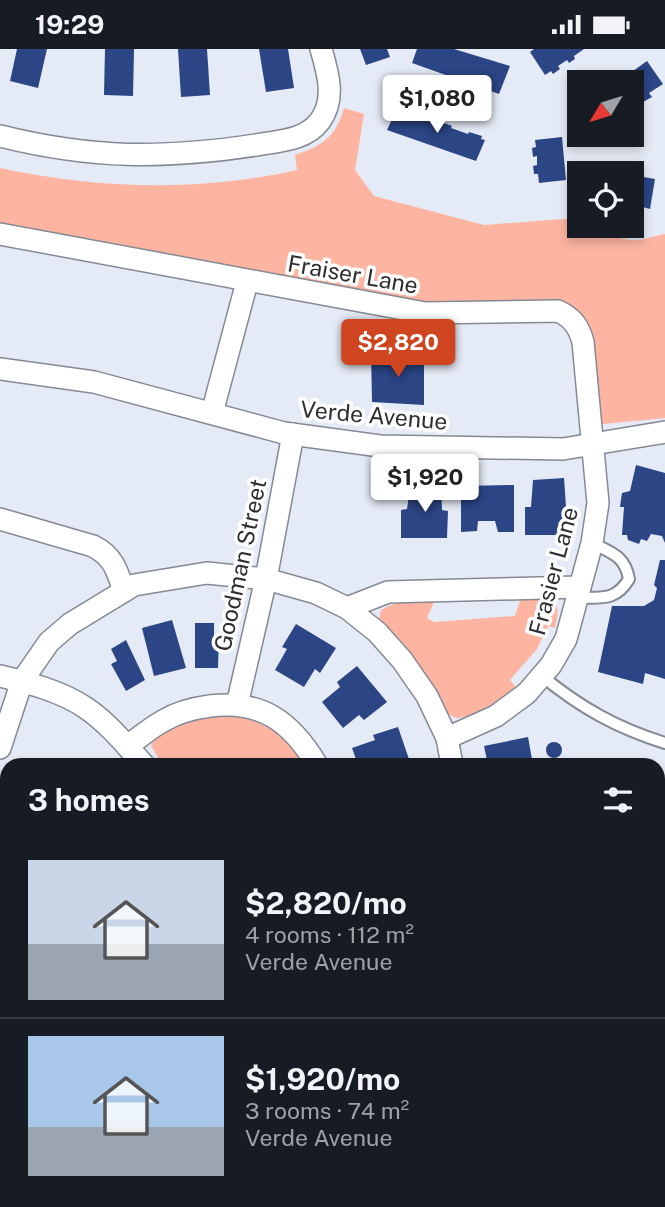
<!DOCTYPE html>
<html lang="en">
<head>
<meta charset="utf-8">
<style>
	:root { --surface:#171b24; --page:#242831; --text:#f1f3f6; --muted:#9ea1a6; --line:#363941; --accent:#ce451f }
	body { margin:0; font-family:"Public Sans",sans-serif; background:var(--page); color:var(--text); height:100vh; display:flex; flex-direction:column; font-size:26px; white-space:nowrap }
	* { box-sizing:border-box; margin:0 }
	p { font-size:23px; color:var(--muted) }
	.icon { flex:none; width:38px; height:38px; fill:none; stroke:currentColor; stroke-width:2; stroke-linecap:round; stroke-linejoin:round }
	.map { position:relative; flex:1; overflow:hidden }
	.details { position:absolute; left:0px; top:709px; width:665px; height:450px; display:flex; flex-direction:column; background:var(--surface); border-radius:21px 21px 0 0; box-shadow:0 4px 10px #0003 }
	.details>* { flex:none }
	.needle { width:46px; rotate:232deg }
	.buttons { position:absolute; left:567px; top:21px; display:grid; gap:14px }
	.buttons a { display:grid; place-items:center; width:77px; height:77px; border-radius:0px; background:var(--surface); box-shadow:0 4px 10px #0003; font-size:35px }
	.price { position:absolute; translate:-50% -60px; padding:0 16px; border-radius:7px; background:#fff; color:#222; font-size:23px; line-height:46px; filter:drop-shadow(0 2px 4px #0008) }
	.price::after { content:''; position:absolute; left:50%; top:42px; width:21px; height:16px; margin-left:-10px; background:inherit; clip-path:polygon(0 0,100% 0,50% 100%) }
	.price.active { background:var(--accent); color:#fff }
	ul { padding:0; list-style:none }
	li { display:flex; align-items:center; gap:21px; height:175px; padding:0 28px }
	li+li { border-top:2px solid var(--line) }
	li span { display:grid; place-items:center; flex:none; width:196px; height:140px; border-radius:0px; color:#555 }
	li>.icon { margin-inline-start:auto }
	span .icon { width:84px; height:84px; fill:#fffc; stroke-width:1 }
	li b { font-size:30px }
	h2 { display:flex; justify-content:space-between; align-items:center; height:84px; padding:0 28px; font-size:30px }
	.status { display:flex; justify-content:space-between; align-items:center; height:49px; padding:0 35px; background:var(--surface); direction:ltr }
	.status svg { height:19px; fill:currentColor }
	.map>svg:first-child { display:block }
	.green { fill:#fdb5a2 }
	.building { fill:#2b4585 }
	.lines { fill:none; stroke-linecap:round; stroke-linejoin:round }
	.lane-casing { stroke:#848993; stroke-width:14 }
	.street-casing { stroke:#848993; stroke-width:24 }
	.primary-casing { stroke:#c8c9ca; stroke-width:38 }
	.lane { stroke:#fff; stroke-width:10 }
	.street { stroke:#fff; stroke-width:21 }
	.primary { stroke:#a3bcf8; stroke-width:35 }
	.labels { text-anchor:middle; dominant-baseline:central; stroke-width:7; stroke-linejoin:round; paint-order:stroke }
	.street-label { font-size:23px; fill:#2c2e32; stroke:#fff }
</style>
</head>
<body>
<div class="status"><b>19:29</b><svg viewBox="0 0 49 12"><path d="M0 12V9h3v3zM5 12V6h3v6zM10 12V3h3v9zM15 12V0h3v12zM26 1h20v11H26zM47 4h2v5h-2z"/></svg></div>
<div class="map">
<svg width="665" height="1158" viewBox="0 0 665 1158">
	<rect width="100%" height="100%" fill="#e5ebf6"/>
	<g class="green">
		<path d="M344,59L364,65L355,121L374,147L484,176L576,169L579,171V177C598,177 611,189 630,191C641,192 654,187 665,185V369L603,375L598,371L584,273L441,260L0,179V119C97,140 200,143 297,121L295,106C322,97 336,88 344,59Z"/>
		<path d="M548,547C561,557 558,564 555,579L548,577L537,600L510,631L515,637C508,648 470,670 457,669C455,669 448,665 446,664L379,570L381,561C398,550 415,553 434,553L427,569L434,573L515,567L521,548Z"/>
		<path d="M236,663L281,685L306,716H163L151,697C166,665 206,667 236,663Z"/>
		<polygon points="7,887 7,971 0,977 0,892"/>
	</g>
	<g class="building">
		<polygon points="17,0 47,0 38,39 10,32"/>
		<polygon points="105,0 134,0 133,47 104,46"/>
		<polygon points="178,0 207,0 210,46 181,48"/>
		<polygon points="259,0 288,0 294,39 266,43"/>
		<polygon points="360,0 387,0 390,8 366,16"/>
		<polygon points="417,0 454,0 510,17 499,45 412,14"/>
		<polygon points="534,0 584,0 574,7 575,10 569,14 567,11 558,17 560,20 553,25 551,22 545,26 530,3"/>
		<polygon points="647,12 663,35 649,44 652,48 643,53 641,49 632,56 632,33 619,33 616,29 624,23 626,27"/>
		<polygon points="397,60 407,64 408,61 421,66 420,68 437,74 438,72 444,74 452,77 451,79 468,85 469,83 482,87 481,90 485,91 476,112 387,81"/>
		<polygon points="562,88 566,131 539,134 538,125 534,125 533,117 537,116 537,107 533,108 532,99 536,98 535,91"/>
		<polygon points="632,126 655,130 650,160 632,155"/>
		<polygon points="371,301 386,302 387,308 406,310 408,303 424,304 424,356 372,353"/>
		<polygon points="636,416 665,424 665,494 662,487 651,485 647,492 641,490 639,495 628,491 627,486 622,486 624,458 620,458 622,444 630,442"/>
		<polygon points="564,429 566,458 572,459 571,486 525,486 525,458 531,458 533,431"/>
		<polygon points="441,436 442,461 448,462 447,489 401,489 401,461 407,460 410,439"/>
		<polygon points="514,436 514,483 498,483 495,472 478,472 477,482 461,483 461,437"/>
		<polygon points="660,511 665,511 665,630 645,624 643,635 598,623 612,557 644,557 654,551 657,539 654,536"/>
		<polygon points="172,571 186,619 154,627 142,579"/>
		<polygon points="195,574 214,574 214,588 219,588 218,619 195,619"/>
		<polygon points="296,575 336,599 320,624 315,620 304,638 275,621 287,600 282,598"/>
		<polygon points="126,591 145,631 126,642 111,615 117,612 111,600"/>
		<polygon points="357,617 387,653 364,671 359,666 343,679 322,653 340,638 337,633"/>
		<polygon points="398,678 411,716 358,716 352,699 375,691 373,686"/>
		<polygon points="528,688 533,716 488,716 484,697"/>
		<circle cx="554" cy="701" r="8"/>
		<polygon points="442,1152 482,1152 501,1157 440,1158"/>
	</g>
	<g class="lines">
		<defs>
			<g id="lane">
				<path d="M577,549C601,548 615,553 629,530C625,507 612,504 592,494"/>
				<path d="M542,627C581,659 617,679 665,694"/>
				<polyline points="658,882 665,884"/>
				<polyline points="352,1152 357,1158"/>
				<polyline points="532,1152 552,1158"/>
				<polyline points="392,1158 407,1152"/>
			</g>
			<g id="street">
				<path d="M0,87C92,110 163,110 256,96C278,92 305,92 320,72C336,50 328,24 321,0"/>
				<path d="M0,185L425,264L558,262C573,269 579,278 583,293L598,454L592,494L566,590L551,616L527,644L496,667L447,689"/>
				<polyline points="0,320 94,333 284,384 380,397 563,400 665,383"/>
				<polyline points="212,364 247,233"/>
				<path d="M0,470L93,497C113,507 117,521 124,542"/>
				<polyline points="347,559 388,543 580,538"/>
				<path d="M0,627C29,634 61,642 86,659C108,674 126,696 144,716"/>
				<polyline points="237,656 266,530 293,385"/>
				<path d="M127,697C139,689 150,679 163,672C176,664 195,659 210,657C261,651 291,672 317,716"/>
				<polyline points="0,699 22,632 49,593 70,575 134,536 207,524 266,530 316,544 347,559 377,583 402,611 427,647 447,689 452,716"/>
				<polyline points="0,879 7,874"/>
				<polyline points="0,987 7,982"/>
				<polyline points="0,1121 7,1131"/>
				<polyline points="24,1158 33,1152"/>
				<polyline points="252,1158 261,1152"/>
			</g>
			<g id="primary">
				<polyline points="658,1017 665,994"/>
				<polyline points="614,1158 616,1152"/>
			</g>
		</defs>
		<use href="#lane" class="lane-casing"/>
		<use href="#street" class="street-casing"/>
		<use href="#primary" class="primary-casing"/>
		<use href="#lane" class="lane"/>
		<use href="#street" class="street"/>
		<use href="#primary" class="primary"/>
	</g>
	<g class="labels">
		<g class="street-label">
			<text transform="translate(353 225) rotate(10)">Fraiser Lane</text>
			<text transform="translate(374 366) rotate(5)">Verde Avenue</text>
			<text transform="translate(240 516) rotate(-78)">Goodman Street</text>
			<text transform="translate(553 522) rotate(-75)">Frasier Lane</text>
		</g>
	</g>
</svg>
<div class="buttons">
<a><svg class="needle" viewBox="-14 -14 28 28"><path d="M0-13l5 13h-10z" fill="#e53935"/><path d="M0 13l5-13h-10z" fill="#9ea1a6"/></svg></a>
<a><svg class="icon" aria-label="locate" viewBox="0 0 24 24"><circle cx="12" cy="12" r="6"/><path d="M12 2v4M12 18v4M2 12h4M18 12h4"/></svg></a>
</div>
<b class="price" style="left:437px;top:86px">$1,080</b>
<b class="price active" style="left:398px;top:330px">$2,820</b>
<b class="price" style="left:425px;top:465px">$1,920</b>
<section class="details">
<h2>3 homes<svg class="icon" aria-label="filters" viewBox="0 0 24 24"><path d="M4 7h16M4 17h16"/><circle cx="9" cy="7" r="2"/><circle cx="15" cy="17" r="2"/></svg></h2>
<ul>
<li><span style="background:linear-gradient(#c9d6e8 60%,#9aa5b1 0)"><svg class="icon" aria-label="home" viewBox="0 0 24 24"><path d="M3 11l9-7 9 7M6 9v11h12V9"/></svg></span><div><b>$2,820/mo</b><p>4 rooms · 112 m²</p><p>Verde Avenue</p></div></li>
<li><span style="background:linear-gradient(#a9c7e8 65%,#9aa5b1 0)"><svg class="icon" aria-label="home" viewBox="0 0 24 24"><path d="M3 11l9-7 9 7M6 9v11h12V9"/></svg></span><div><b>$1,920/mo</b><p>3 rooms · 74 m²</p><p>Verde Avenue</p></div></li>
</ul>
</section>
</div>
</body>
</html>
